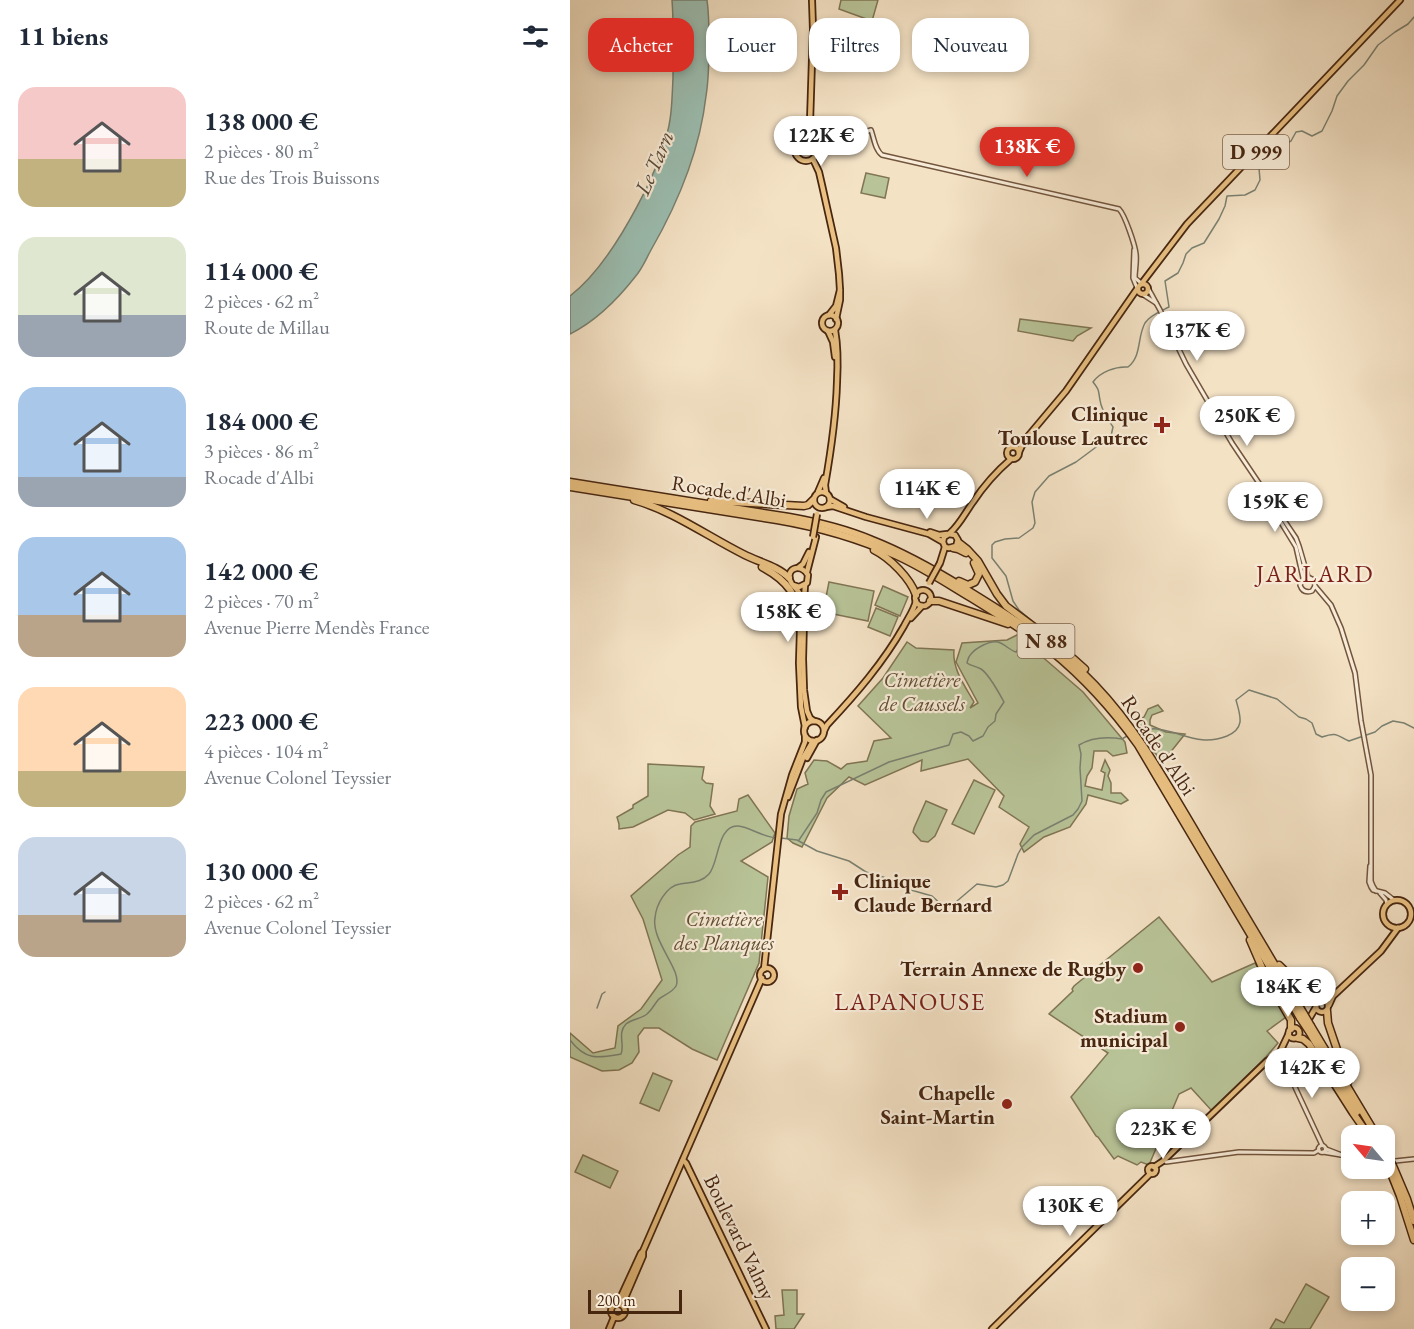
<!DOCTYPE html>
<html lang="fr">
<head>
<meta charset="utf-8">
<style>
	:root { --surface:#fff; --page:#f6f6f7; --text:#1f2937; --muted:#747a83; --accent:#d93025 }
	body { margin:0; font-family:"EB Garamond",serif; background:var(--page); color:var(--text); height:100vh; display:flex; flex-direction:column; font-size:22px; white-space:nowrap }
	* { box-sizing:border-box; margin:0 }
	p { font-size:20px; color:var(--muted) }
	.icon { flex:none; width:33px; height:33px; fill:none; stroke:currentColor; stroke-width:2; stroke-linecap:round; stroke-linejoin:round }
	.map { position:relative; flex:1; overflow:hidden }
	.sheet { display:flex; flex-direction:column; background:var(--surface); width:570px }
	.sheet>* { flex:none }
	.banner { position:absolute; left:18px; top:18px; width:570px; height:54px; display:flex; gap:12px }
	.needle { width:39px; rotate:299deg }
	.buttons { position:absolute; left:771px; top:1125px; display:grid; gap:12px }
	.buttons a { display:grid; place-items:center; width:54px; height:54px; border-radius:12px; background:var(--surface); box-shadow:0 3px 9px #0003; font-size:30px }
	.scale { position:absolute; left:18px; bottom:15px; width:94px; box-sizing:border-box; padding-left:6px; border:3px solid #472610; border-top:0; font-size:16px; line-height:21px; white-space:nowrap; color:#472610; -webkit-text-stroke:4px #f8ecd9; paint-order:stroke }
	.price { position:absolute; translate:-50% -51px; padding:0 14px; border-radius:21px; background:#fff; color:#222; font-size:20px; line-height:39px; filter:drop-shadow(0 2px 3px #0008) }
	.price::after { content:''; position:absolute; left:50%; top:36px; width:18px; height:14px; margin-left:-9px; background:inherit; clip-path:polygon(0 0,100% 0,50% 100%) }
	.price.active { background:var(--accent); color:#fff }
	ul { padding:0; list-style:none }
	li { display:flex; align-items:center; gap:18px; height:150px; padding:0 18px }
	li span { display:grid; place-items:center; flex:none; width:168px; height:120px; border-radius:18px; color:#555 }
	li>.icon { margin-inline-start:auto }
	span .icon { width:72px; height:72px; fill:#fffc; stroke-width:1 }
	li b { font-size:26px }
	h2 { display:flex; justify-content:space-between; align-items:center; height:72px; padding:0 18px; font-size:26px }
	.chip { padding:0 21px; border-radius:18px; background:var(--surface); box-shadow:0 3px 9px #0003; font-size:21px; line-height:54px }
	.chip.active { background:var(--accent); color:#fff }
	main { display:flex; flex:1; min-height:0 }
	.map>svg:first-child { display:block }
	.green { fill:#b8c498; stroke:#807554; stroke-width:1.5 }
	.water { fill:#9cbeb1; stroke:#7a8171; stroke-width:1.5 }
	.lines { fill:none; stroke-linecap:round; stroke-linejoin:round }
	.stream { stroke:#7a8171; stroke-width:1.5 }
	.minor-casing { stroke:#72553d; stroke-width:6 }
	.major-casing { stroke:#472610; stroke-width:8 }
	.highway-casing { stroke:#472610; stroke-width:9 }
	.minor { stroke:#f8ecd9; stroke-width:3 }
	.major { stroke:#eac182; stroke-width:4.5 }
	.highway { stroke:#eac182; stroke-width:6 }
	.major-bridge-casing { stroke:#472610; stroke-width:8; stroke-linecap:butt }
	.highway-bridge-casing { stroke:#472610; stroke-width:9; stroke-linecap:butt }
	.major-bridge { stroke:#eac182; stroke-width:4.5 }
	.highway-bridge { stroke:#eac182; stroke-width:6 }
	.poi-dot { fill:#8f2418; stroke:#f8ecd9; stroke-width:2 }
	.labels { text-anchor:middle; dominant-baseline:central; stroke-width:4.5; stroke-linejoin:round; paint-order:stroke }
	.shield { fill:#f8ecd9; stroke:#7c614c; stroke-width:1.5 }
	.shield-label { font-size:20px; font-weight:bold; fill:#472610 }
	.poi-label { font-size:21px; font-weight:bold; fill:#472610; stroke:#f8ecd9; text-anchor:end }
	.street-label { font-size:21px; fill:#472610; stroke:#f8ecd9 }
	.park-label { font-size:21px; font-style:italic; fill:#634e32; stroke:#f8ecd9 }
	.water-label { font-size:22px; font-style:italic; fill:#5c4c38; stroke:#f8ecd9 }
	.quarter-label { font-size:24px; letter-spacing:1.5px; fill:#7a1f14; stroke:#f8ecd9 }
</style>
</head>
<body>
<main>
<section class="sheet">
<h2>11 biens<svg class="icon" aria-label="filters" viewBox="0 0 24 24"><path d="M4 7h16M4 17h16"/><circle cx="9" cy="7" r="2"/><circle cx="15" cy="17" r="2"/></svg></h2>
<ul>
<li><span style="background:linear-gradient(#f6c9c9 60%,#c2b280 0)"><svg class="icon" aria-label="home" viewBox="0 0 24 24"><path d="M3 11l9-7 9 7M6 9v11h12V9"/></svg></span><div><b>138 000 €</b><p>2 pièces · 80 m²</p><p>Rue des Trois Buissons</p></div></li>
<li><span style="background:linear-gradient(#dfe7d0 65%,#9aa5b1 0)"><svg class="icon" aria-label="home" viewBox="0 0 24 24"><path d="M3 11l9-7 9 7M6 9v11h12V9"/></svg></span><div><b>114 000 €</b><p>2 pièces · 62 m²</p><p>Route de Millau</p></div></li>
<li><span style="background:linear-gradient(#a9c7e8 75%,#9aa5b1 0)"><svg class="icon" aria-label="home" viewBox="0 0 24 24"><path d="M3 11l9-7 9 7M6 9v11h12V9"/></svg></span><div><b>184 000 €</b><p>3 pièces · 86 m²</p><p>Rocade d'Albi</p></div></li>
<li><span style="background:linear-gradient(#a9c7e8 65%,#b9a48a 0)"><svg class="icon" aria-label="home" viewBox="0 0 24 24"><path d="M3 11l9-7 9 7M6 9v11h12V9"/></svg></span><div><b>142 000 €</b><p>2 pièces · 70 m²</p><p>Avenue Pierre Mendès France</p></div></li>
<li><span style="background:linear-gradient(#ffd9b3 70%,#c2b280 0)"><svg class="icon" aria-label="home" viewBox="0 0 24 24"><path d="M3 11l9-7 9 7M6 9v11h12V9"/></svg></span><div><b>223 000 €</b><p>4 pièces · 104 m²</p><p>Avenue Colonel Teyssier</p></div></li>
<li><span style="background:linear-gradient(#c9d6e8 65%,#b9a48a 0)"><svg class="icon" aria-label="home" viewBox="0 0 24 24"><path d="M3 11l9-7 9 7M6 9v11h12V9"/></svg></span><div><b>130 000 €</b><p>2 pièces · 62 m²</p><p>Avenue Colonel Teyssier</p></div></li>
</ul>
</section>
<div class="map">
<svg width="844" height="1329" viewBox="0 0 844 1329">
	<rect width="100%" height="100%" fill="#f4e2c5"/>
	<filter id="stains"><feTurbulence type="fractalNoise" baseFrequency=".00333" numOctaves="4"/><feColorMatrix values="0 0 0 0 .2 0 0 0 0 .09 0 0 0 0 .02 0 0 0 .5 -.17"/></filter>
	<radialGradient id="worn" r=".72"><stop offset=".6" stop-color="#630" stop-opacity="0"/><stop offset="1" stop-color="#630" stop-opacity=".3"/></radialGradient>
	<g class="green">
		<polygon points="271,0 308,0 302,21 269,9"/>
		<polygon points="296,173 319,178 315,198 291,193"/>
		<polygon points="450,319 521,328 507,336 503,341 448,331"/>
		<polygon points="259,582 304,591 298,621 253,612"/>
		<polygon points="313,586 338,597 330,616 305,605"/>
		<polygon points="306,608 328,617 320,636 298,627"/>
		<path d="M447,635L513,692L555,742L557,753L543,756L537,751H524L522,768L517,776L515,786L532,790L535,773L531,771L535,760L540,770L538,776L541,783V793H551L558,800L551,804L518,795L516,804L500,827L474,837L454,852L450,844L459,827L429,807L434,796L398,759L351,771L352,760L295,785L279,777L257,798L232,847L223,843L217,838L219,816L227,789L238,784L235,773L244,760L257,761L271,769L277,764L297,761L304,741L321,738L288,706L313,678L337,642L346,648L384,650C382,669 395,686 404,702L400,708L408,703L386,662L392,643L437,640Z"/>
		<polygon points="588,705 593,711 582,715 580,720 580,725 596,732 615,734 591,764 586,754 580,748 581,739 573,736 566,722 574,717 578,709"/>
		<polygon points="78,764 134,767 132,779 136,783 143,784 140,806 145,814 124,820 115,813 98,810 63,827 49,829 49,824 47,817 63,808 63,805 78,796"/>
		<polygon points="404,780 425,790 404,834 382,824"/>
		<polygon points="178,795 205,833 202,842 171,861 198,877 189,963 147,1060 122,1049 89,1028 74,1028 68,1036 69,1052 62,1063 49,1070 32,1071 0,1057 0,1033 23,1053 45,1048 48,1026 71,1009 92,980 73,919 61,896 108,855 120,847 121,826 125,822 167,811 169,799"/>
		<polygon points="356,801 377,810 365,836 358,842 351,841 343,832 344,828"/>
		<polygon points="589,917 642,982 685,963 699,989 716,1017 697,1031 708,1043 696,1057 642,1111 621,1088 609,1094 579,1165 571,1162 567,1165 548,1156 544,1159 528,1137 526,1136 501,1097 538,1053 479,1014 503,991 502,989 504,986"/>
		<polygon points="83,1073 102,1081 89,1111 70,1103"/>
		<polygon points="13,1155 48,1171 40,1188 5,1172"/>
		<polygon points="736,1284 759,1297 740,1329 700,1329 706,1319 714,1323"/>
		<polygon points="212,1290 227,1290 227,1314 234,1314 224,1329 206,1329 205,1316 214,1315"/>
	</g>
	<path class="water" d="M102,0H137C139,14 139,27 139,41C139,59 139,78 136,96C130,149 108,203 81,250C76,259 72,269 65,277C47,300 26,321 0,334V296C22,279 38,256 52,233C70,203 87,171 96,137C102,119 102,97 103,78C103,52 104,26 102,0Z"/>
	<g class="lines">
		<g class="stream">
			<path d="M462,621L449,610L443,601L436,576L422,558V545L425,542L435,539L449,538L463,528L465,523L462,502L465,492L479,476L506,462L541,436L543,427C538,419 531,410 530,400C528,390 530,391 523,382C530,372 546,366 558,367C572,356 567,337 575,323C580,315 591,311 599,307L595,281L608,273L613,263L616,254L622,248L634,243L649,219L655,206L657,196L675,195L685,190L690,180L689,168L691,161L702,151L721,141L726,132L732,131L742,136L752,131L762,111L767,96L778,81L794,65L808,45L825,32L838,24L844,17"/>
			<path d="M568,732C574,730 581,728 587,729C613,732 629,747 657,736C676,728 670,715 666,700L679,690L707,699L729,717L736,719L742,723L746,734L752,737C767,732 766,735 779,741L805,732L812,726L823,721L834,723L844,728"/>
			<polyline points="545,738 552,739 557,736"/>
			<path d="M211,838L227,840L247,851L279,861L296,872L323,880L341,890L362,896L374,907H380L407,884L426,887L433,885L438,881L448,854L452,847L464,835L503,815L508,809L512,801L510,768L511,754L509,745C519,739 532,737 544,738"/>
			<path d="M229,840L247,813L251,800L256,792L319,762L379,745L383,734L391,732L399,736L403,741L413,736L418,727L425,721L426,714L434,702C429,693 419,674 411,669C406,666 401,666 397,663C398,659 398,657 401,654C406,648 420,640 428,642C435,644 439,650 446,652L455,641"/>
			<polyline points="27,1008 32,994 35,992"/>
			<path d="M0,1040C16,1061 28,1058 51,1054C55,1045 47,1033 56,1024C62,1019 71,1019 77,1014C81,1011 84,1005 88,1000C93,995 102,993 106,986C113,971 81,941 85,918C86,905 96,886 110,884C121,882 131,883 139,874C149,863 147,825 168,826C180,827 192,837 207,838"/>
		</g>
		<defs>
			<g id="minor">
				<path d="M245,143L260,142L301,130C304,138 305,150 312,155L549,209C555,215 565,245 566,254C567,262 565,270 565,278L571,283"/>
				<polyline points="247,154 253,145 256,144"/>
				<polyline points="564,250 563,278 567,288"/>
				<polyline points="578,288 590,310 616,364 662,443 726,538 729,546 738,577 744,580 745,586 761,605 771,628 785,673 791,721 801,775 801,881 803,886 806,891"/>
				<polyline points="572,294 586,303"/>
				<polyline points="696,498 726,547 733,578"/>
				<path d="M733,579L730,585C732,591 736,593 742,591L745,586"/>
				<polyline points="800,866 799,882 801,887 803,890 815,893 824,900"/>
				<polyline points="810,893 816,900 817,905"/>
				<polyline points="710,1055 752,1145"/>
				<circle cx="752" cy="1149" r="3.5"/>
				<polyline points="756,1149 782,1159"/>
				<polyline points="753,1152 771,1155"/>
				<polyline points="825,1161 844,1159"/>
				<polyline points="596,1162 669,1152 744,1153 749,1150"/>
			</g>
			<g id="major">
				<circle cx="236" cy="150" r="11"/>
				<polyline points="237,139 240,122 243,29 242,0"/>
				<polyline points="243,159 249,172 252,185 266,248 269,274 270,290"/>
				<polyline points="572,283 617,224 830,0"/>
				<circle cx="573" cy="289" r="5"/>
				<polyline points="259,315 266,306 270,290 270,300 266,319"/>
				<circle cx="260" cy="323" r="8"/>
				<polyline points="258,331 263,342 265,357"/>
				<circle cx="443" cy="453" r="6"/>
				<polyline points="449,452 454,441 496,391 567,289"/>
				<circle cx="252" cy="500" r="8"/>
				<polyline points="248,492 254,478"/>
				<path d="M256,493L255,485C261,451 266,417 267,382C268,364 268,347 265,330"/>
				<polyline points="260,499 274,507"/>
				<polyline points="256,507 263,506 296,517 359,534 373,542 375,547 379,548 386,546 388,540 385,535 379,534 374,537 373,542"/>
				<polyline points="360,532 369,535 377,534"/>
				<path d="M380,533C390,524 395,513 403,502C413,487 427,471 441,459"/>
				<polyline points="370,563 375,547"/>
				<polyline points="229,567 233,564 239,552"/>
				<polyline points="237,572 246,537"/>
				<path d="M223,585L229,587L237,583L238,575C231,563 216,568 220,580C222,587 229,589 231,597L229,663L231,707L235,727"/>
				<circle cx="353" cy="598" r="8"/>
				<polyline points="234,601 235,585"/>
				<polyline points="341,618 352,606"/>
				<polyline points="234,619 233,659 234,690 237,711 240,718 244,721"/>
				<circle cx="244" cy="731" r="10"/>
				<path d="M254,731L257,725C286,694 313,663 334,626C338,618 344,610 346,601"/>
				<polyline points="237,758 247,740"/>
				<polyline points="218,797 233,758 243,741"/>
				<circle cx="827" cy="914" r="14"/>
				<circle cx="197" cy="975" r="7"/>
				<polyline points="194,969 211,814 222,775 235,742 235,736"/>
				<circle cx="752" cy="1006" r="6"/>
				<polyline points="759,1005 763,996 811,951 828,928"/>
				<polyline points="739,1019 746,1007"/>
				<circle cx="724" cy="1033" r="5.5"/>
				<polyline points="113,1160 116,1163 196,1329"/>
				<circle cx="582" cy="1170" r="4"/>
				<polyline points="584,1167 593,1161 697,1061 709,1054 719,1033"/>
				<polyline points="48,1303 71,1253 73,1251 192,978"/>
				<circle cx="48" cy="1311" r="7"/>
				<polyline points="52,1305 73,1256 73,1252"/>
				<polyline points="39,1329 44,1317"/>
				<polyline points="422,1329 580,1174"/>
			</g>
			<g id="highway">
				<path d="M0,482L219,517C247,522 276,529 302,540C335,553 365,570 394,588C441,617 487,645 525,685C567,729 596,782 627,834C663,894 698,954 734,1014"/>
				<path d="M0,487L207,520C248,527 287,538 325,555C352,567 376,583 401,598C428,615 456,631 481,651C514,678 543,710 568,745L730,1018"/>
				<path d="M64,500C103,511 137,536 173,554C188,562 208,566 219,578"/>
				<polyline points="141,501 234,506 238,505 243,500"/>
				<polyline points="388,542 397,549 408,561 427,594 436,606 487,644 515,669"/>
				<polyline points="383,548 388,549 396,553"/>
				<path d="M304,550C320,558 340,578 346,595"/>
				<path d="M192,567C218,581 228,595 230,624"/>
				<polyline points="389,581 398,585 405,582 409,574 404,563"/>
				<polyline points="360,601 369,601 438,624"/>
				<polyline points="680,940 696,977 721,1020 721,1029"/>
				<polyline points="709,965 741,996 750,1000"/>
				<polyline points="757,1011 758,1023 778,1082"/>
				<polyline points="741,1026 807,1136"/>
				<polyline points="738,1030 787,1112"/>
				<polyline points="728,1038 733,1039 739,1044 783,1113 797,1133 800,1136"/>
				<polyline points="814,1150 819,1158"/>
				<polyline points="818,1166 830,1196 844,1240"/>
				<polyline points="823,1166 837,1199 844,1221"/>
			</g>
		</defs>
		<use href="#minor" class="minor-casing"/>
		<use href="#major" class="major-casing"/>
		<use href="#highway" class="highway-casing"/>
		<use href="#minor" class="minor"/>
		<use href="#major" class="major"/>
		<use href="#highway" class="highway"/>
		<defs>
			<g id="major-bridge">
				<polyline points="243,537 247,514"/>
				<polyline points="359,583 370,563"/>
			</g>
			<g id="highway-bridge">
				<polyline points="734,1014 741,1026"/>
				<polyline points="730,1018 738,1030"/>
				<polyline points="819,1158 823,1166"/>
				<polyline points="814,1160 818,1166"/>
			</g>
		</defs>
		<use href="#major-bridge" class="major-bridge-casing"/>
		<use href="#highway-bridge" class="highway-bridge-casing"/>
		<use href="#major-bridge" class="major-bridge"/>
		<use href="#highway-bridge" class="highway-bridge"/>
	</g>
	<g class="poi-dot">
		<path d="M589 416h6v6h6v6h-6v6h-6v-6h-6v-6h6z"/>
		<path d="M267 883h6v6h6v6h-6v6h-6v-6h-6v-6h6z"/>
		<circle cx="568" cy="968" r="6"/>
		<circle cx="610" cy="1027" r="6"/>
		<circle cx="437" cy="1104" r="6"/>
	</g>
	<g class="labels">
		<g class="shield">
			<rect x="653" y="135" width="66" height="34" rx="4.5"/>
			<rect x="447.5" y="624" width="57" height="34" rx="4.5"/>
		</g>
		<g class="shield-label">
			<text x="686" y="152">D 999</text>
			<text x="476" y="641">N 88</text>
		</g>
		<g class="poi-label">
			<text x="578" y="413">Clinique<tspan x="578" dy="24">Toulouse Lautrec</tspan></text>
			<text x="284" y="880" text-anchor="start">Clinique<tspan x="284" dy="24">Claude Bernard</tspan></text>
			<text x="556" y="968">Terrain Annexe de Rugby</text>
			<text x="598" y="1015">Stadium<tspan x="598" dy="24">municipal</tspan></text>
			<text x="425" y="1092">Chapelle<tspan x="425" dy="24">Saint-Martin</tspan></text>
		</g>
		<g class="street-label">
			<text transform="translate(159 491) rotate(9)">Rocade d'Albi</text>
			<text transform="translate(589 745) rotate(56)">Rocade d'Albi</text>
			<text transform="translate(170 1237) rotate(64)">Boulevard Valmy</text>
		</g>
		<g class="park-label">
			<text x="352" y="679">Cimetière<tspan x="352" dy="24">de Caussels</tspan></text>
			<text x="154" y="918">Cimetière<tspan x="154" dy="24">des Planques</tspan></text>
		</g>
		<g class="water-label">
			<text transform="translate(84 163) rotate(-67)">Le Tarn</text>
		</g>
		<g class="quarter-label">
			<text x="745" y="573">JARLARD</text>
			<text x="340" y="1001">LAPANOUSE</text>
		</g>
	</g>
	<rect width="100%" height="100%" filter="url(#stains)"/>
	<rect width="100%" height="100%" fill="url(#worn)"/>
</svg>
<div class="buttons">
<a><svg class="needle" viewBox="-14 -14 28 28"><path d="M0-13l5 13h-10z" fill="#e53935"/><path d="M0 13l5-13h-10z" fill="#747a83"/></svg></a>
<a>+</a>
<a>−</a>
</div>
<div class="scale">200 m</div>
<b class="price" style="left:251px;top:167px">122K €</b>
<b class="price active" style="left:457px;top:178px">138K €</b>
<b class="price" style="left:627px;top:362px">137K €</b>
<b class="price" style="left:677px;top:447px">250K €</b>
<b class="price" style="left:357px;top:520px">114K €</b>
<b class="price" style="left:705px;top:533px">159K €</b>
<b class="price" style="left:218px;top:643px">158K €</b>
<b class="price" style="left:718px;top:1018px">184K €</b>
<b class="price" style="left:742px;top:1099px">142K €</b>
<b class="price" style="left:593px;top:1160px">223K €</b>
<b class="price" style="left:500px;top:1237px">130K €</b>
<div class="banner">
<a class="chip active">Acheter</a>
<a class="chip">Louer</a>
<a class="chip">Filtres</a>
<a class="chip">Nouveau</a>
</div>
</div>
</main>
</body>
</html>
